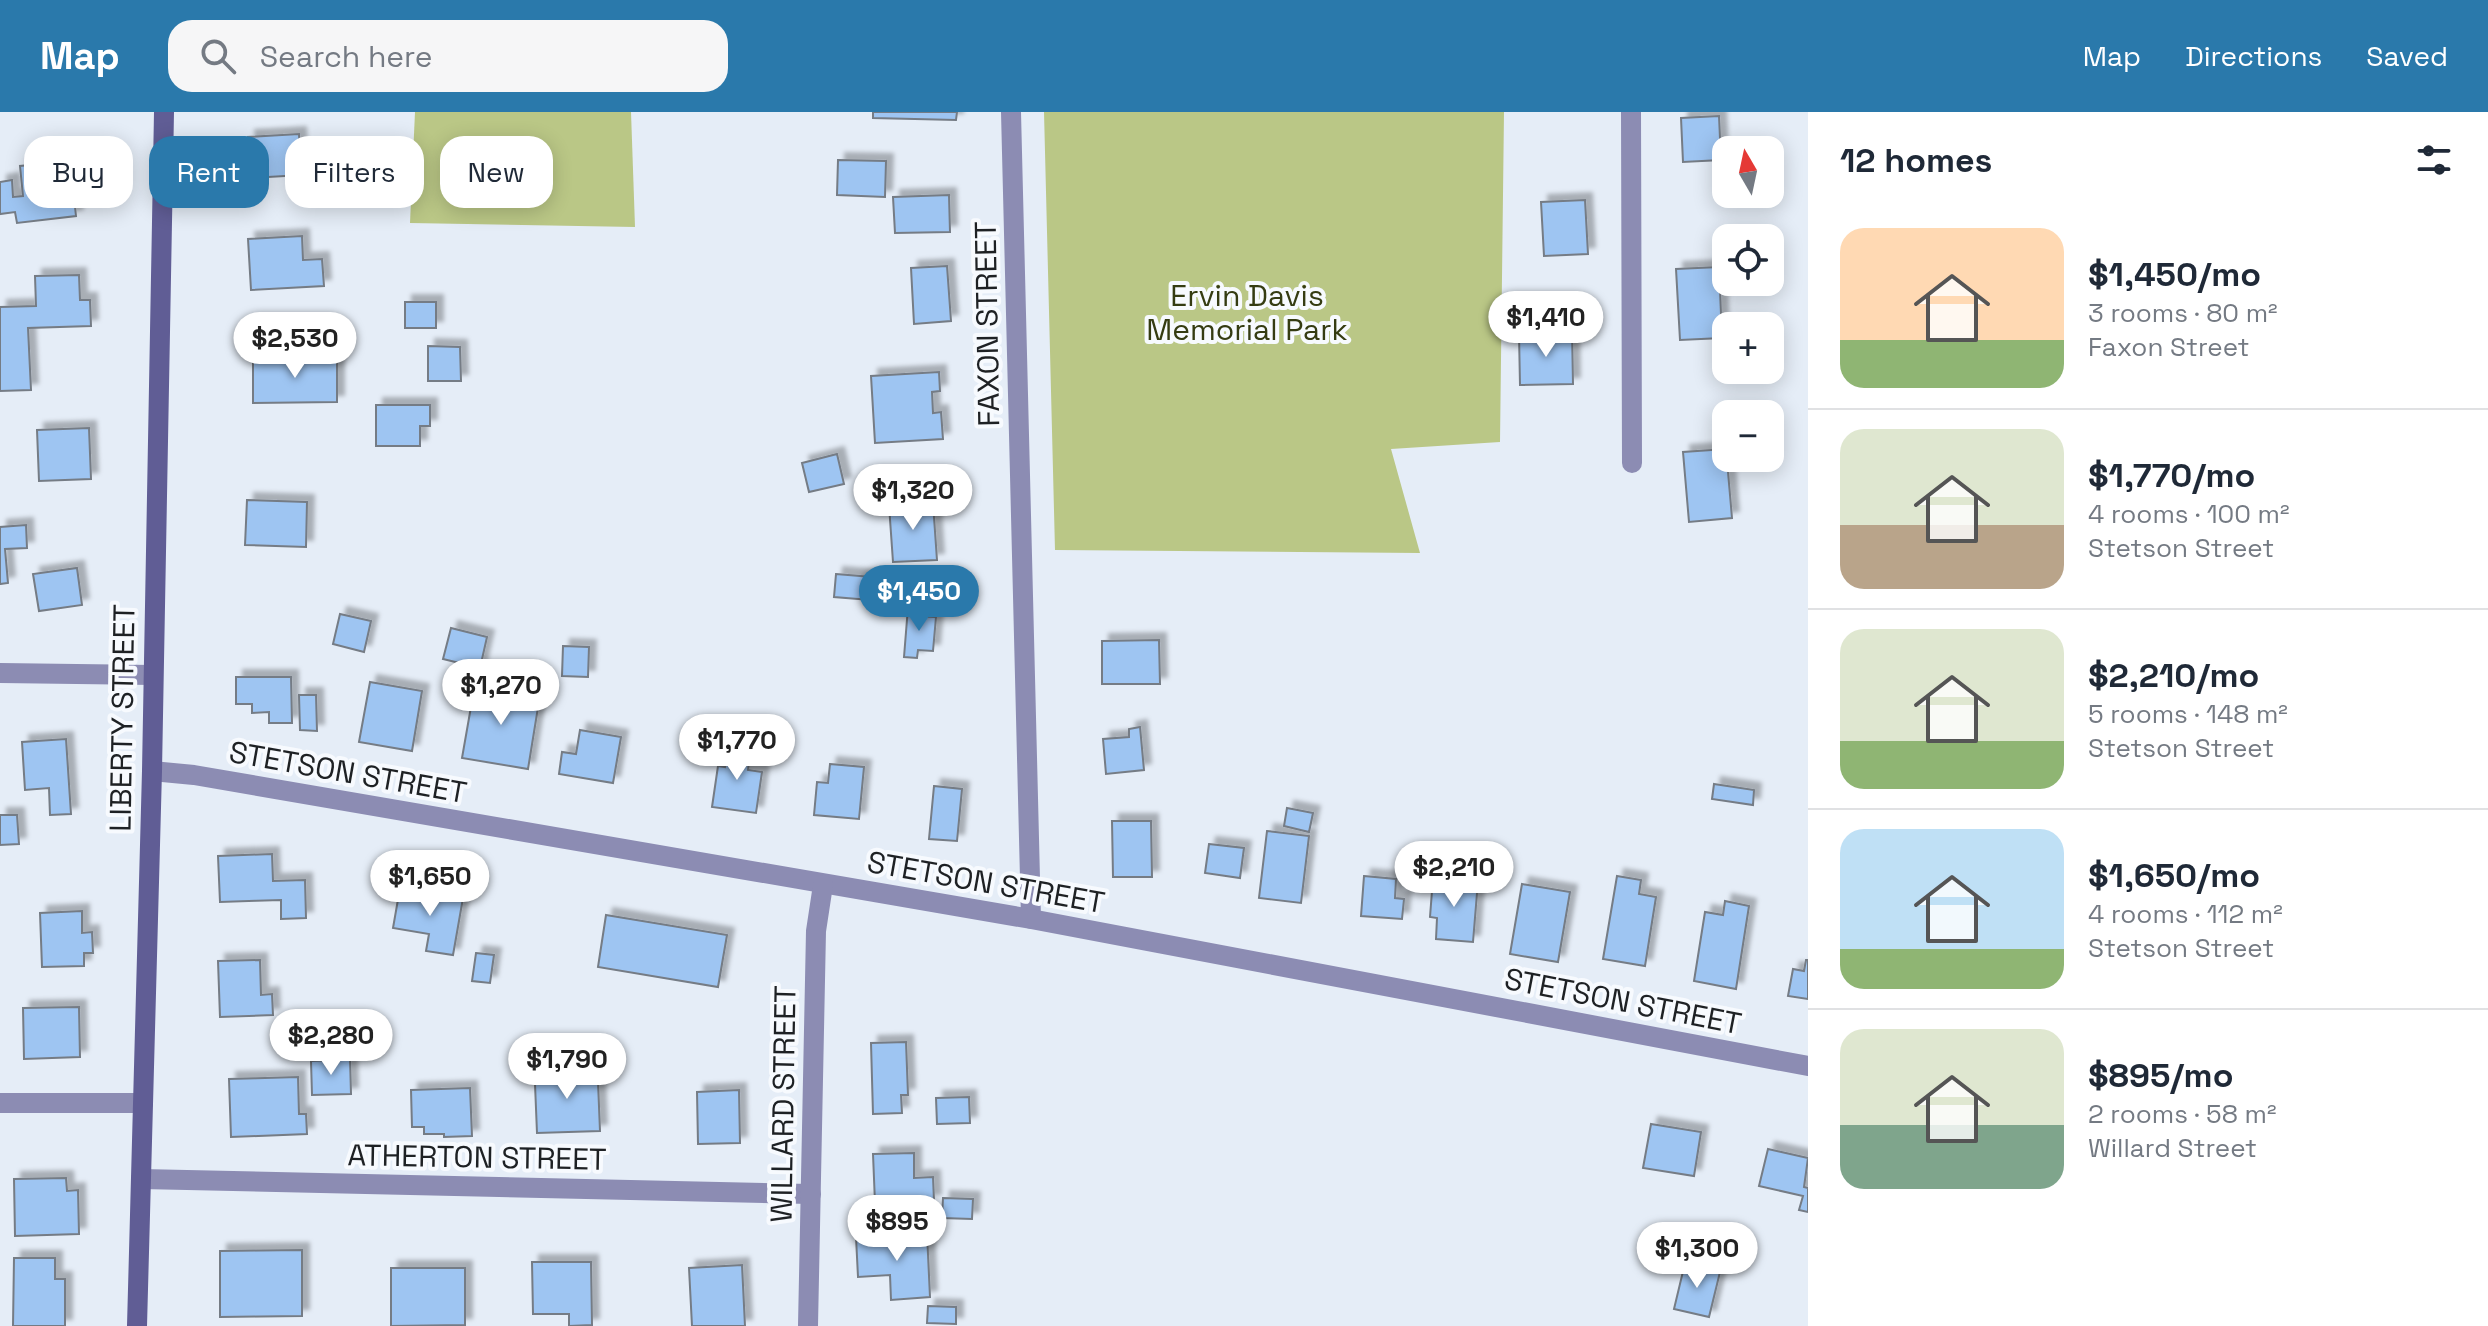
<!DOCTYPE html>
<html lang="en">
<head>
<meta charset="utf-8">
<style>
	:root { --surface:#fff; --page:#f6f6f7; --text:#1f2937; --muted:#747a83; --line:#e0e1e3; --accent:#2a79ab }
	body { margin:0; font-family:"Space Grotesk",sans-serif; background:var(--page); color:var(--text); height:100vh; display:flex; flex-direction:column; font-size:30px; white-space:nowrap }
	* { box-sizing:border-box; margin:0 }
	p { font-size:26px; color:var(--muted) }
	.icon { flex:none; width:44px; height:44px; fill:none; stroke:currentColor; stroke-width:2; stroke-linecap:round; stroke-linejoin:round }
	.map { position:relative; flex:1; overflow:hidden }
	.panel { display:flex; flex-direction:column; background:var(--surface); width:680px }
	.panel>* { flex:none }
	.banner { position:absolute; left:24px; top:24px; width:760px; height:72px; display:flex; gap:16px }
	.needle { width:52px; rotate:351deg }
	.buttons { position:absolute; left:1712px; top:24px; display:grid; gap:16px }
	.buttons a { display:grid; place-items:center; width:72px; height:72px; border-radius:16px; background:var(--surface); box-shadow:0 4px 20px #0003; font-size:40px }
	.price { position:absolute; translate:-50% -68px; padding:0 18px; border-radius:28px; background:#fff; color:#222; font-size:26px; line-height:52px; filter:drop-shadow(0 2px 4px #0008) }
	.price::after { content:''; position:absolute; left:50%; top:48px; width:24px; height:18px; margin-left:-12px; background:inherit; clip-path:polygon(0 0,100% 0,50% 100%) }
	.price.selected { background:var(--accent); color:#fff }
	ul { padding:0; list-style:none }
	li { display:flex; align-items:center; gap:24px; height:200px; padding:0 32px }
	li+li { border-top:2px solid var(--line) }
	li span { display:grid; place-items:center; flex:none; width:224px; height:160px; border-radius:24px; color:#555 }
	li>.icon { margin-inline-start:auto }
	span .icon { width:96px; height:96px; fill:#fffc; stroke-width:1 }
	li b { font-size:34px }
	h2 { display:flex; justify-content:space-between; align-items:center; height:96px; padding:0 32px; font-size:34px }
	.pill { padding:0 28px; border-radius:24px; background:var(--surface); box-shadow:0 4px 20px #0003; font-size:28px; line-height:72px }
	.pill.selected { background:var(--accent); color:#fff }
	header { display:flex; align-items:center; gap:48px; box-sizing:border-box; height:112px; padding:0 40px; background:var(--accent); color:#fff }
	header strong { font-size:38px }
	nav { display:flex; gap:44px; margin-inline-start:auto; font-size:28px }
	.search { width:560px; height:72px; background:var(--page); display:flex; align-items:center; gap:20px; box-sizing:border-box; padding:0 28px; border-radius:24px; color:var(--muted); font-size:30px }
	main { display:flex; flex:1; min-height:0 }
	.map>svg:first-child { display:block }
	.green { fill:#bac786 }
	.building { fill:#9ec5f2; stroke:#757c85; stroke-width:2; filter:url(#shadow) }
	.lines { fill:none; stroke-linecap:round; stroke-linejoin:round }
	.minor { stroke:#8c8cb3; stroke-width:20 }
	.secondary { stroke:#605d95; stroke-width:20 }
	.labels { text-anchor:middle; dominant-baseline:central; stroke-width:8; stroke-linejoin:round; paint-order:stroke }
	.park-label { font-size:30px; fill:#353c12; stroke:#f7fafe }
	.street-label { font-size:30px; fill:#1e2124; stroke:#f7fafe }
</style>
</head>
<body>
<header>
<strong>Map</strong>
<div class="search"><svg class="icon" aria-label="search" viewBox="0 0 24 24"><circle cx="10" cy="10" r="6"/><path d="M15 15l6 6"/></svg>Search here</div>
<nav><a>Map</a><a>Directions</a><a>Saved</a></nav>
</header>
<main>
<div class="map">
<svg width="1808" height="1214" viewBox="0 0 1808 1214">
	<defs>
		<filter id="shadow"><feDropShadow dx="7" dy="-7" stdDeviation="2" flood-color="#0004"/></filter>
	</defs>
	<rect width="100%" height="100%" fill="#e5edf7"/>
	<g class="green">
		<polygon points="415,0 631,0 635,115 410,111"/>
		<polygon points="1044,0 1504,0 1500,330 1391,337 1420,441 1055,438"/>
	</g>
	<g class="building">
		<polygon points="873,0 957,0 956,8 873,6"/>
		<polygon points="1719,4 1721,48 1683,50 1681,6"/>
		<polygon points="299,22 300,41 318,41 319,62 251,66 248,25"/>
		<polygon points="838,48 886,49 885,85 837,83"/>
		<polygon points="70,49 76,104 17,111 15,100 0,102 0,70 12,68 13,85 23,84 20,54"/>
		<polygon points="949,83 950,120 895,121 893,85"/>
		<polygon points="1585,88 1588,142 1544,144 1541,90"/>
		<polygon points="302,124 303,148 322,147 324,174 251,178 248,127"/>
		<polygon points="947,154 951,209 914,212 911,156"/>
		<polygon points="1719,155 1722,226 1680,228 1676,157"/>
		<polygon points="79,163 80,188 90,188 91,214 28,216 31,278 0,279 0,195 36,194 35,164"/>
		<rect x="405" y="190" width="31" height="26"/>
		<polygon points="1572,220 1573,272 1520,273 1519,222"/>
		<polygon points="428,234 460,235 461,269 428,269"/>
		<polygon points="253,245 337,245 337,290 253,291"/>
		<polygon points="939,260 940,279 932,280 933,301 941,300 943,327 875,331 871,264"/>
		<polygon points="376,293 430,293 430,314 420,314 420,334 376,334"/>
		<polygon points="89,316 91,367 39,369 37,318"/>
		<polygon points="1726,337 1732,406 1689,410 1683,340"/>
		<polygon points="837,342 844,372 809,380 802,351"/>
		<polygon points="247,388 307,390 306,435 245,433"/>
		<polygon points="933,391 937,448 893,450 889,393"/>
		<polygon points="26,413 27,436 5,437 8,471 0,472 0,415"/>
		<polygon points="77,456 82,493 39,499 33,462"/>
		<polygon points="836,462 872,465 870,488 834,485"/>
		<polygon points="908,495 921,495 920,504 936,505 933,539 918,538 917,546 904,545"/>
		<polygon points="340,502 371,509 364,540 333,532"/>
		<polygon points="451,516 487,525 480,556 443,547"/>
		<polygon points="1159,528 1160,572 1102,572 1102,529"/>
		<polygon points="563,534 589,535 588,565 562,564"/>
		<polygon points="236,565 291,565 292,611 269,611 269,600 252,601 252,592 236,592"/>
		<polygon points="370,570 422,579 412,639 359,630"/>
		<polygon points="475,572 540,583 528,657 462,646"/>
		<polygon points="299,583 316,583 317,619 300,618"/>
		<polygon points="1140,615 1144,658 1106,662 1103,627 1129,625 1129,617"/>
		<polygon points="580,618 621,625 613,671 559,662 562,640 576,642"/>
		<polygon points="66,627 71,702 50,703 49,676 25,678 22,630"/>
		<polygon points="728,633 751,636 748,658 762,660 756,701 712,695 718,654 725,655"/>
		<polygon points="830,652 864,655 859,707 814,703 817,670 828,671"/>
		<polygon points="1714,672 1754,678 1753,693 1712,687"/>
		<polygon points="934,674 962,677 957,729 929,727"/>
		<polygon points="1287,696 1313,701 1309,720 1284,714"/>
		<polygon points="0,703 17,703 19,732 0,733"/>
		<polygon points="1112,709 1151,709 1152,765 1113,765"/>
		<polygon points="1267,719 1309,724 1301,791 1259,786"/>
		<polygon points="1209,732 1244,736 1240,766 1205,761"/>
		<polygon points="272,742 273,769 305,768 306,806 281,807 281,788 220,790 218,744"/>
		<polygon points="1364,764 1396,767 1395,786 1404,787 1402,807 1361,804"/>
		<polygon points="1617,764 1641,768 1639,782 1656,785 1645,854 1603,847"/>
		<polygon points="1433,766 1478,769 1473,830 1436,827 1437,806 1430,805"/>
		<polygon points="1522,772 1570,780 1558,850 1510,842"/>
		<polygon points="400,776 463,786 453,843 426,839 429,822 393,816"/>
		<polygon points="1725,789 1749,794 1736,877 1694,869 1705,800 1723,803"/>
		<polygon points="82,799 82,821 92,820 93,841 84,841 84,854 42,855 40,801"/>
		<polygon points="606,803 727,823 718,875 598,855"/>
		<polygon points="476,841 494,843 490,871 472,869"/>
		<polygon points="260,848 261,883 272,882 273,903 220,905 218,849"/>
		<polygon points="1806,848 1808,848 1808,887 1788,884 1793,857 1804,859"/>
		<polygon points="79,895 80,945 24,947 23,896"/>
		<polygon points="906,930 908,983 901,983 902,1001 873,1002 871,931"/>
		<polygon points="350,947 351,982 312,983 311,949"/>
		<polygon points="584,949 585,970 598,970 600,1019 537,1021 535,972 550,972 549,950"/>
		<polygon points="298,965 299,1002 306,1002 307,1022 231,1025 229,967"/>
		<polygon points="470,976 472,1024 444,1025 444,1022 424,1022 424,1015 412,1015 411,978"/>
		<polygon points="739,978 740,1031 698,1032 697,980"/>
		<polygon points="969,985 970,1011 937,1012 936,986"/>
		<polygon points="1651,1012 1701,1020 1694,1064 1643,1056"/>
		<polygon points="1768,1037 1808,1046 1804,1075 1808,1076 1808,1100 1799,1098 1803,1084 1759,1074"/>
		<polygon points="914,1041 914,1066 933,1065 934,1089 875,1091 873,1042"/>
		<polygon points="66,1066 67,1079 78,1078 79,1122 15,1124 14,1067"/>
		<polygon points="943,1086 973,1087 972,1107 942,1106"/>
		<polygon points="927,1121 930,1185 891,1188 890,1163 858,1165 856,1125"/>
		<polygon points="302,1138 302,1204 220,1205 220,1139"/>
		<polygon points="14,1146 55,1146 55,1167 65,1167 65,1214 13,1214"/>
		<polygon points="532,1150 591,1150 592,1213 569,1214 569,1202 533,1202"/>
		<polygon points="1685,1151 1720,1160 1709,1205 1674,1197"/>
		<polygon points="742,1153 745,1214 692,1214 689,1156"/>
		<polygon points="391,1156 465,1156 465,1213 391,1214"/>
		<polygon points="928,1194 956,1195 956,1212 927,1211"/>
	</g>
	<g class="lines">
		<g class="minor">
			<polyline points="1011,0 1031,807"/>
			<polyline points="1631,0 1632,351"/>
			<polyline points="0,561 153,563"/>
			<polyline points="152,659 194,663 1031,807 1808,954"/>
			<polyline points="0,991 143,991"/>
			<polyline points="141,1067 811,1082"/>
			<polyline points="808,1214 816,819 823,773"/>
		</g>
		<polyline class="secondary" points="137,1214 152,659 164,0"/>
	</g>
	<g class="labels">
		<g class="park-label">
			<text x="1247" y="183">Ervin Davis<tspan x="1247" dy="34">Memorial Park</tspan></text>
		</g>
		<g class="street-label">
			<text transform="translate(987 212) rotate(-91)">FAXON STREET</text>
			<text transform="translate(122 606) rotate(-89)">LIBERTY STREET</text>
			<text transform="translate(348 660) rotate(10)">STETSON STREET</text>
			<text transform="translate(986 770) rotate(10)">STETSON STREET</text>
			<text transform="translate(1623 889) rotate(11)">STETSON STREET</text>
			<text transform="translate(783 992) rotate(-89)">WILLARD STREET</text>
			<text transform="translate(477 1045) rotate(1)">ATHERTON STREET</text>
		</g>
	</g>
</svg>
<div class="buttons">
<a><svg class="needle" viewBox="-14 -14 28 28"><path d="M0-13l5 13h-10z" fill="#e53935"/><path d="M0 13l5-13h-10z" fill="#747a83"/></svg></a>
<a><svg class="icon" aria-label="locate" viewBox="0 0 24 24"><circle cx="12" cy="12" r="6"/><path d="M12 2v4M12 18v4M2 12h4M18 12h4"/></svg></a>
<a>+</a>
<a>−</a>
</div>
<b class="price" style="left:1546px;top:247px">$1,410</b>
<b class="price" style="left:295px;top:268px">$2,530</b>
<b class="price" style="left:913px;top:420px">$1,320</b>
<b class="price selected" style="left:919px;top:521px">$1,450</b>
<b class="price" style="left:501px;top:615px">$1,270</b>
<b class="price" style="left:737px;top:670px">$1,770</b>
<b class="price" style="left:1454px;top:797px">$2,210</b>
<b class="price" style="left:430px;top:806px">$1,650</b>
<b class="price" style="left:331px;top:965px">$2,280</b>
<b class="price" style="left:567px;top:989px">$1,790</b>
<b class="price" style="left:897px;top:1151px">$895</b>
<b class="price" style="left:1697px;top:1178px">$1,300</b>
<div class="banner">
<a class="pill">Buy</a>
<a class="pill selected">Rent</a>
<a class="pill">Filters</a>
<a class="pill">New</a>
</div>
</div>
<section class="panel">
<h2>12 homes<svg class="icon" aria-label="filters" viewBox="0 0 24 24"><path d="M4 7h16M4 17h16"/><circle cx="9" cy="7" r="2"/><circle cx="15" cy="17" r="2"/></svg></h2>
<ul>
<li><span style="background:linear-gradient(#ffd9b3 70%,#8fb573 0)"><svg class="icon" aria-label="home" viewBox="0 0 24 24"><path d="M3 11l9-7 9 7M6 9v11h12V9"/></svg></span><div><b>$1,450/mo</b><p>3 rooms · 80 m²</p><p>Faxon Street</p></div></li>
<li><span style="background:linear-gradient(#dfe7d0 60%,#b9a48a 0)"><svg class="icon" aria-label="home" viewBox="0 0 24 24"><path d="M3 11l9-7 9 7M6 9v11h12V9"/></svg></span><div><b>$1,770/mo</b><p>4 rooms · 100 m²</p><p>Stetson Street</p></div></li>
<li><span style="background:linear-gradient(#dfe7d0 70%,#8fb573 0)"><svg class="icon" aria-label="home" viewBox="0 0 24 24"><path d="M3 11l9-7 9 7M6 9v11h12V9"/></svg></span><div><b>$2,210/mo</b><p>5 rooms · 148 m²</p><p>Stetson Street</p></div></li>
<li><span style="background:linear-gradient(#bfe0f5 75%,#8fb573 0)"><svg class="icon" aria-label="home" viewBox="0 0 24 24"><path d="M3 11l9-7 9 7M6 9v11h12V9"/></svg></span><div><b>$1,650/mo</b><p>4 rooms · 112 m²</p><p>Stetson Street</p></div></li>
<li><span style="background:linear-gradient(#dfe7d0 60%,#7fa58c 0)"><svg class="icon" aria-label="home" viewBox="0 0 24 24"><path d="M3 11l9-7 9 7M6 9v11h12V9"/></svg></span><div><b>$895/mo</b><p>2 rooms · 58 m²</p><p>Willard Street</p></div></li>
</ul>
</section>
</main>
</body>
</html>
